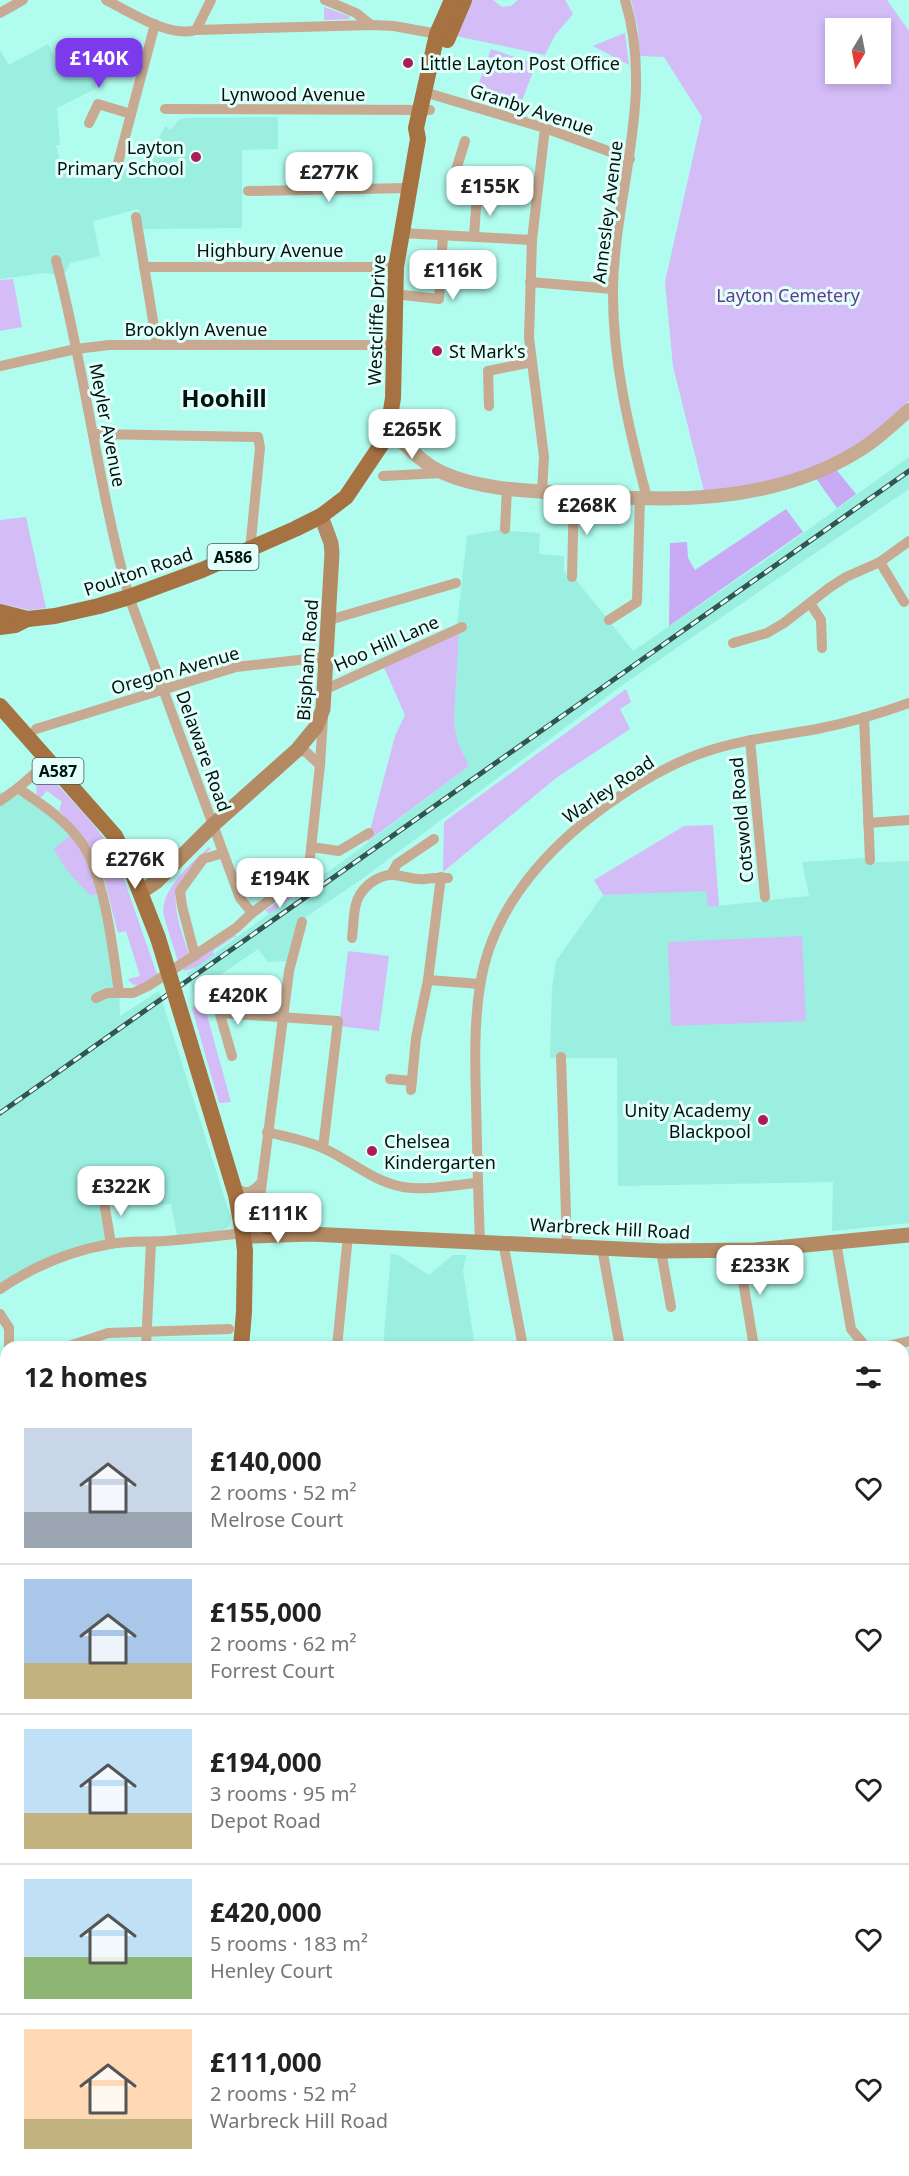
<!DOCTYPE html>
<html lang="en">
<head>
<meta charset="utf-8">
<style>
	:root { --surface:#fff; --page:#f6f6f6; --text:#222; --muted:#767676; --line:#e0e0e0; --accent:#7c3aed }
	body { margin:0; font-family:"Noto Sans",sans-serif; background:var(--page); color:var(--text); height:100vh; display:flex; flex-direction:column; font-size:22px; white-space:nowrap }
	* { box-sizing:border-box; margin:0 }
	p { font-size:20px; color:var(--muted) }
	.icon { flex:none; width:33px; height:33px; fill:none; stroke:currentColor; stroke-width:2; stroke-linecap:round; stroke-linejoin:round }
	.map { position:relative; flex:1; overflow:hidden }
	.drawer { position:absolute; left:0px; top:1341px; width:909px; height:836px; display:flex; flex-direction:column; background:var(--surface); border-radius:18px 18px 0 0; box-shadow:0 3px 9px #0003 }
	.drawer>* { flex:none }
	.needle { width:39px; rotate:190deg }
	.fabs { position:absolute; left:825px; top:18px; display:grid; gap:12px }
	.fabs a { display:grid; place-items:center; width:66px; height:66px; border-radius:0px; background:var(--surface); box-shadow:0 3px 9px #0003; font-size:30px }
	.price { position:absolute; translate:-50% -51px; padding:0 14px; border-radius:12px; background:#fff; color:#222; font-size:20px; line-height:39px; filter:drop-shadow(0 2px 3px #0008) }
	.price::after { content:''; position:absolute; left:50%; top:36px; width:18px; height:14px; margin-left:-9px; background:inherit; clip-path:polygon(0 0,100% 0,50% 100%) }
	.price.active { background:var(--accent); color:#fff }
	ul { padding:0; list-style:none }
	li { display:flex; align-items:center; gap:18px; height:150px; padding:0 24px }
	li+li { border-top:2px solid var(--line) }
	li span { display:grid; place-items:center; flex:none; width:168px; height:120px; border-radius:0px; color:#555 }
	li>.icon { margin-inline-start:auto }
	span .icon { width:72px; height:72px; fill:#fffc; stroke-width:1 }
	li b { font-size:26px }
	h2 { display:flex; justify-content:space-between; align-items:center; height:72px; padding:0 24px; font-size:26px }
	.map>svg:first-child { display:block }
	.built { fill:#9aefe1 }
	.green { fill:#d4bcf7; fill-rule:evenodd }
	.forest { fill:#c9aaf5 }
	.lines { fill:none; stroke-linecap:round; stroke-linejoin:round }
	.minor { stroke:#c7aa91; stroke-width:10 }
	.tertiary { stroke:#c7aa91; stroke-width:14 }
	.secondary { stroke:#b48a64; stroke-width:15 }
	.primary { stroke:#a67242; stroke-width:16 }
	.rail-casing { stroke:#32554f; stroke-width:5 }
	.rail { stroke:#e2fff9; stroke-width:3; stroke-dasharray:9; stroke-linecap:butt }
	.primary-bridge { stroke:#a67242; stroke-width:16 }
	.poi-dot { fill:#ac1d57; stroke:#e2fff9; stroke-width:2 }
	.labels { text-anchor:middle; dominant-baseline:central; stroke-width:6; stroke-linejoin:round; paint-order:stroke }
	.shield { fill:#e2fff9; stroke:#445a56; stroke-width:1.5 }
	.shield-label { font-size:16px; font-weight:bold; fill:#001310 }
	.poi-label { font-size:18px; fill:#001310; stroke:#e2fff9; text-anchor:start }
	.street-label { font-size:18px; fill:#001310; stroke:#e2fff9 }
	.park-label { font-size:18px; fill:#633a90; stroke:#e2fff9 }
	.district-label { font-size:24px; font-weight:bold; fill:#001310; stroke:#e2fff9 }
</style>
</head>
<body>
<div class="map">
<svg width="909" height="2176" viewBox="0 0 909 2176">
	<rect width="100%" height="100%" fill="#b0fcef"/>
	<g class="built">
		<polygon points="48,44 57,61 78,49 97,88 57,108 60,145 56,145 61,165 70,166 69,170 90,171 144,169 165,126 170,130 179,120 184,118 278,117 278,149 242,150 242,228 144,229 138,209 93,221 100,256 70,263 65,273 54,275 46,273 0,279 0,50 9,65"/>
		<polygon points="909,457 909,489 621,686 362,879 297,923 287,961 268,962 258,949 194,993 187,973 354,853 469,766 458,743 454,723 459,632 457,625 467,536 498,530 540,533 539,554 564,556 564,570 569,580 576,580 633,651 773,555"/>
		<polygon points="18,788 60,818 89,854 119,993 120,1016 159,991 231,1218 228,1228 196,1238 178,1240 171,1204 146,1206 145,1191 135,1186 109,1188 102,1193 111,1244 71,1254 0,1289 0,791 5,796"/>
		<polygon points="865,858 865,863 909,861 909,1223 832,1231 833,1182 618,1186 617,1058 550,1058 552,989 556,961 603,895 707,890 708,907 809,896 802,862"/>
		<polygon points="391,1254 398,1255 429,1275 453,1255 466,1255 463,1271 475,1347 383,1347"/>
	</g>
	<g class="green">
		<polygon points="471,0 493,0 502,7 511,6 518,0 565,0 573,14 555,35 545,55 456,36"/>
		<path d="M631,0H887L909,31V401C883,425 850,455 817,469C781,483 742,487 704,491L673,366L665,282L702,117L664,57L640,56L638,29ZM836,28H880V74H836Z"/>
		<polygon points="324,7 349,16 350,19 324,20"/>
		<polygon points="625,33 629,65 593,46 595,45"/>
		<polygon points="491,49 536,64 518,111 475,94"/>
		<polygon points="13,279 22,327 0,331 0,280"/>
		<polygon points="26,517 46,608 30,610 0,604 0,520"/>
		<polygon points="459,632 454,723 458,743 469,766 367,842 395,736 405,715 383,665"/>
		<polygon points="626,689 631,702 620,709 630,729 556,778 443,872 444,822"/>
		<path d="M47,778L53,780L88,818L114,851L158,977C148,982 135,992 128,979L140,976L126,931L118,933L100,863L93,850L59,810L62,802L47,791L40,798L37,795L36,786L40,781Z"/>
		<polygon points="713,825 719,906 708,907 706,891 603,895 594,880 684,826"/>
		<polygon points="71,835 90,864 98,894 90,895 69,873 54,850 58,845"/>
		<path d="M209,847L211,849L204,854L177,889C172,910 183,935 189,955L178,962C174,947 168,932 164,916C158,891 193,862 209,847Z"/>
		<polygon points="290,893 293,897 269,914 266,910"/>
		<polygon points="234,933 237,937 234,937 213,951 214,954 197,967 184,971 183,969"/>
		<polygon points="802,936 806,1021 671,1026 668,942"/>
		<polygon points="348,951 389,956 379,1031 339,1026"/>
		<polygon points="207,999 205,1008 231,1102 219,1103 192,1008"/>
		<polygon points="909,1806 909,1995 903,1995 903,1807"/>
		<polygon points="0,1944 4,1944 5,1983 0,1983"/>
	</g>
	<g class="forest">
		<polygon points="835,468 856,494 837,508 815,477"/>
		<polygon points="786,509 803,532 669,626 670,543 687,542 688,558 695,570"/>
		<polygon points="909,1657 909,1768 903,1753 903,1659"/>
	</g>
	<g class="lines">
		<g class="minor">
			<path d="M106,0C130,12 169,38 196,30L371,25L394,26L443,35"/>
			<polyline points="325,0 356,13 371,25"/>
			<path d="M625,0C655,97 615,190 613,288C612,359 629,430 647,498"/>
			<polyline points="0,13 23,0"/>
			<polyline points="196,30 211,0"/>
			<polyline points="424,92 545,128 630,159"/>
			<polyline points="165,109 430,110"/>
			<polyline points="89,123 98,104 131,114"/>
			<polyline points="465,141 452,183 477,195 501,190"/>
			<polyline points="118,163 155,24"/>
			<polyline points="248,191 409,188"/>
			<polyline points="136,217 157,345"/>
			<polyline points="401,233 532,240"/>
			<polyline points="474,236 477,195"/>
			<path d="M56,260C85,371 98,486 129,597L240,898L252,913"/>
			<polyline points="144,267 396,267"/>
			<polyline points="530,282 613,289"/>
			<polyline points="394,294 439,299 443,235"/>
			<polyline points="0,366 76,349 109,345 394,345"/>
			<polyline points="489,406 488,371 532,362"/>
			<polyline points="94,434 258,437 260,448 250,550"/>
			<polyline points="383,476 442,473"/>
			<polyline points="542,492 544,457 529,338 532,240 545,128"/>
			<polyline points="505,529 507,488"/>
			<polyline points="880,562 904,602"/>
			<polyline points="572,577 574,493"/>
			<polyline points="810,603 821,620 822,648"/>
			<polyline points="329,620 456,583"/>
			<polyline points="609,620 637,602 640,498"/>
			<polyline points="733,643 767,633 784,623 829,588 846,577 880,562 909,541"/>
			<polyline points="324,690 462,627"/>
			<polyline points="864,717 870,860"/>
			<polyline points="36,729 236,667 326,657"/>
			<polyline points="750,740 765,897"/>
			<polyline points="297,750 306,752 320,765"/>
			<path d="M18,788C41,804 65,819 81,842C105,875 113,951 119,993"/>
			<polyline points="0,801 18,788 49,761"/>
			<polyline points="868,823 909,820"/>
			<polyline points="311,847 339,851 369,833"/>
			<polyline points="391,875 397,864 434,839"/>
			<path d="M352,938C355,913 351,895 375,880C380,877 386,875 392,875C403,875 415,881 425,879C434,878 439,877 448,878"/>
			<polyline points="195,956 182,906 180,891 203,859 223,853"/>
			<polyline points="428,980 480,984"/>
			<polyline points="96,998 107,993 133,993 148,986 236,928 252,913 305,874 310,858 320,765 323,718"/>
			<polyline points="217,1004 232,1056"/>
			<polyline points="220,1013 338,1021 323,1148"/>
			<polyline points="561,1057 567,1246"/>
			<polyline points="390,1079 412,1081"/>
			<polyline points="411,1090 416,1038 428,980 441,877"/>
			<path d="M267,1132C286,1137 306,1140 325,1149C351,1161 374,1182 403,1187C427,1191 453,1185 477,1183"/>
			<path d="M233,1186C245,1195 251,1194 261,1183"/>
			<polyline points="103,1196 111,1244"/>
			<polyline points="259,1205 289,971 302,922"/>
			<path d="M480,1241C478,1194 477,1147 476,1100C475,1062 474,1024 480,986C490,916 538,858 592,816C625,791 662,767 702,753C739,740 778,736 817,729C848,723 879,714 909,703"/>
			<polyline points="503,1242 523,1347"/>
			<polyline points="836,1242 851,1329 866,1347"/>
			<polyline points="602,1248 620,1347"/>
			<polyline points="661,1251 671,1307"/>
			<polyline points="738,1251 754,1347"/>
			<path d="M0,1289C34,1266 69,1251 110,1244C127,1241 147,1242 165,1241C191,1239 217,1236 243,1233"/>
			<polyline points="0,1314 9,1328 9,1347"/>
			<polyline points="66,1347 108,1333 229,1329"/>
			<polyline points="146,1347 151,1242"/>
			<polyline points="337,1347 348,1235"/>
			<polyline points="883,1347 909,1341"/>
			<polyline points="0,1466 6,1466"/>
			<polyline points="903,1561 909,1559"/>
			<polyline points="0,1576 6,1577"/>
			<polyline points="0,1694 6,1694"/>
			<polyline points="0,1772 6,1771"/>
			<polyline points="0,1852 6,1852"/>
			<polyline points="0,2011 6,2011"/>
			<polyline points="903,2073 909,2074"/>
			<polyline points="0,2094 6,2061"/>
			<polyline points="0,2122 6,2124"/>
			<polyline points="903,2155 909,2155"/>
			<polyline points="165,2170 186,2176"/>
			<polyline points="558,2170 558,2176"/>
			<polyline points="799,2170 800,2176"/>
			<polyline points="144,2176 144,2170"/>
			<polyline points="703,2176 741,2170"/>
			<polyline points="908,2176 909,2171"/>
		</g>
		<path class="tertiary" d="M388,429C406,444 420,462 441,472C480,490 529,491 571,493C594,495 617,498 640,498C718,501 797,491 863,448C880,437 894,423 909,410"/>
		<g class="secondary">
			<polyline points="141,892 157,881 213,825 297,750 316,727 323,709 332,553 331,543 321,516"/>
			<polyline points="243,1233 254,1236 310,1234 661,1251 755,1250 909,1235"/>
		</g>
		<g class="primary">
			<polyline points="447,40 464,0"/>
			<polyline points="0,612 28,619 55,616 99,606 129,597 202,570 295,529 321,516 346,497 381,445 388,429 393,398 396,267 418,139 416,128 437,34 452,0"/>
			<polyline points="0,627 15,625 27,619"/>
			<polyline points="0,706 115,836 131,869 158,938"/>
			<polyline points="190,1043 236,1195 243,1233 245,1251 244,1312 241,1347"/>
			<polyline points="247,1216 268,1227"/>
			<polyline points="256,2170 258,2176"/>
		</g>
		<defs>
			<polyline id="rail" points="0,1113 909,471"/>
		</defs>
		<use href="#rail" class="rail-casing"/>
		<use href="#rail" class="rail"/>
		<polyline class="primary-bridge" points="158,938 190,1043"/>
	</g>
	<g class="poi-dot">
		<circle cx="408" cy="63" r="6"/>
		<circle cx="196" cy="157" r="6"/>
		<circle cx="437" cy="351" r="6"/>
		<circle cx="763" cy="1120" r="6"/>
		<circle cx="372" cy="1151" r="6"/>
	</g>
	<g class="labels">
		<g class="shield">
			<rect x="207.5" y="544" width="51" height="26" rx="4.5"/>
			<rect x="32.5" y="758" width="51" height="26" rx="4.5"/>
		</g>
		<g class="shield-label">
			<text x="233" y="557">A586</text>
			<text x="58" y="771">A587</text>
		</g>
		<g class="poi-label">
			<text x="420" y="63">Little Layton Post Office</text>
			<text x="184" y="147" text-anchor="end">Layton<tspan x="184" dy="21">Primary School</tspan></text>
			<text x="449" y="351">St Mark's</text>
			<text x="751" y="1110" text-anchor="end">Unity Academy<tspan x="751" dy="21">Blackpool</tspan></text>
			<text x="384" y="1141">Chelsea<tspan x="384" dy="21">Kindergarten</tspan></text>
		</g>
		<g class="street-label">
			<text x="293" y="94">Lynwood Avenue</text>
			<text transform="translate(532 109) rotate(18)">Granby Avenue</text>
			<text transform="translate(607 212) rotate(-83)">Annesley Avenue</text>
			<text x="270" y="250">Highbury Avenue</text>
			<text transform="translate(376 320) rotate(-88)">Westcliffe Drive</text>
			<text x="196" y="329">Brooklyn Avenue</text>
			<text transform="translate(108 425) rotate(79)">Meyler Avenue</text>
			<text transform="translate(138 571) rotate(-19)">Poulton Road</text>
			<text transform="translate(386 643) rotate(-24)">Hoo Hill Lane</text>
			<text transform="translate(307 660) rotate(-86)">Bispham Road</text>
			<text transform="translate(175 670) rotate(-16)">Oregon Avenue</text>
			<text transform="translate(204 751) rotate(70)">Delaware Road</text>
			<text transform="translate(608 789) rotate(-34)">Warley Road</text>
			<text transform="translate(741 820) rotate(-95)">Cotswold Road</text>
			<text transform="translate(610 1228) rotate(3)">Warbreck Hill Road</text>
		</g>
		<g class="park-label">
			<text x="788" y="295">Layton Cemetery</text>
		</g>
		<g class="district-label">
			<text x="224" y="397">Hoohill</text>
		</g>
	</g>
</svg>
<div class="fabs">
<a><svg class="needle" viewBox="-14 -14 28 28"><path d="M0-13l5 13h-10z" fill="#e53935"/><path d="M0 13l5-13h-10z" fill="#767676"/></svg></a>
</div>
<b class="price active" style="left:99px;top:89px">£140K</b>
<b class="price" style="left:329px;top:203px">£277K</b>
<b class="price" style="left:490px;top:217px">£155K</b>
<b class="price" style="left:453px;top:301px">£116K</b>
<b class="price" style="left:412px;top:460px">£265K</b>
<b class="price" style="left:587px;top:536px">£268K</b>
<b class="price" style="left:135px;top:890px">£276K</b>
<b class="price" style="left:280px;top:909px">£194K</b>
<b class="price" style="left:238px;top:1026px">£420K</b>
<b class="price" style="left:121px;top:1217px">£322K</b>
<b class="price" style="left:278px;top:1244px">£111K</b>
<b class="price" style="left:760px;top:1296px">£233K</b>
<section class="drawer">
<h2>12 homes<svg class="icon" aria-label="filters" viewBox="0 0 24 24"><path d="M4 7h16M4 17h16"/><circle cx="9" cy="7" r="2"/><circle cx="15" cy="17" r="2"/></svg></h2>
<ul>
<li><span style="background:linear-gradient(#c9d6e8 70%,#9aa5b1 0)"><svg class="icon" aria-label="home" viewBox="0 0 24 24"><path d="M3 11l9-7 9 7M6 9v11h12V9"/></svg></span><div><b>£140,000</b><p>2 rooms · 52 m²</p><p>Melrose Court</p></div><svg class="icon" aria-label="heart" viewBox="0 0 24 24"><path d="M12 20l-8-8c-3-5 5-10 8-4 3-6 11-1 8 4z"/></svg></li>
<li><span style="background:linear-gradient(#a9c7e8 70%,#c2b280 0)"><svg class="icon" aria-label="home" viewBox="0 0 24 24"><path d="M3 11l9-7 9 7M6 9v11h12V9"/></svg></span><div><b>£155,000</b><p>2 rooms · 62 m²</p><p>Forrest Court</p></div><svg class="icon" aria-label="heart" viewBox="0 0 24 24"><path d="M12 20l-8-8c-3-5 5-10 8-4 3-6 11-1 8 4z"/></svg></li>
<li><span style="background:linear-gradient(#bfe0f5 70%,#c2b280 0)"><svg class="icon" aria-label="home" viewBox="0 0 24 24"><path d="M3 11l9-7 9 7M6 9v11h12V9"/></svg></span><div><b>£194,000</b><p>3 rooms · 95 m²</p><p>Depot Road</p></div><svg class="icon" aria-label="heart" viewBox="0 0 24 24"><path d="M12 20l-8-8c-3-5 5-10 8-4 3-6 11-1 8 4z"/></svg></li>
<li><span style="background:linear-gradient(#bfe0f5 65%,#8fb573 0)"><svg class="icon" aria-label="home" viewBox="0 0 24 24"><path d="M3 11l9-7 9 7M6 9v11h12V9"/></svg></span><div><b>£420,000</b><p>5 rooms · 183 m²</p><p>Henley Court</p></div><svg class="icon" aria-label="heart" viewBox="0 0 24 24"><path d="M12 20l-8-8c-3-5 5-10 8-4 3-6 11-1 8 4z"/></svg></li>
<li><span style="background:linear-gradient(#ffd9b3 75%,#c2b280 0)"><svg class="icon" aria-label="home" viewBox="0 0 24 24"><path d="M3 11l9-7 9 7M6 9v11h12V9"/></svg></span><div><b>£111,000</b><p>2 rooms · 52 m²</p><p>Warbreck Hill Road</p></div><svg class="icon" aria-label="heart" viewBox="0 0 24 24"><path d="M12 20l-8-8c-3-5 5-10 8-4 3-6 11-1 8 4z"/></svg></li>
</ul>
</section>
</div>
</body>
</html>
